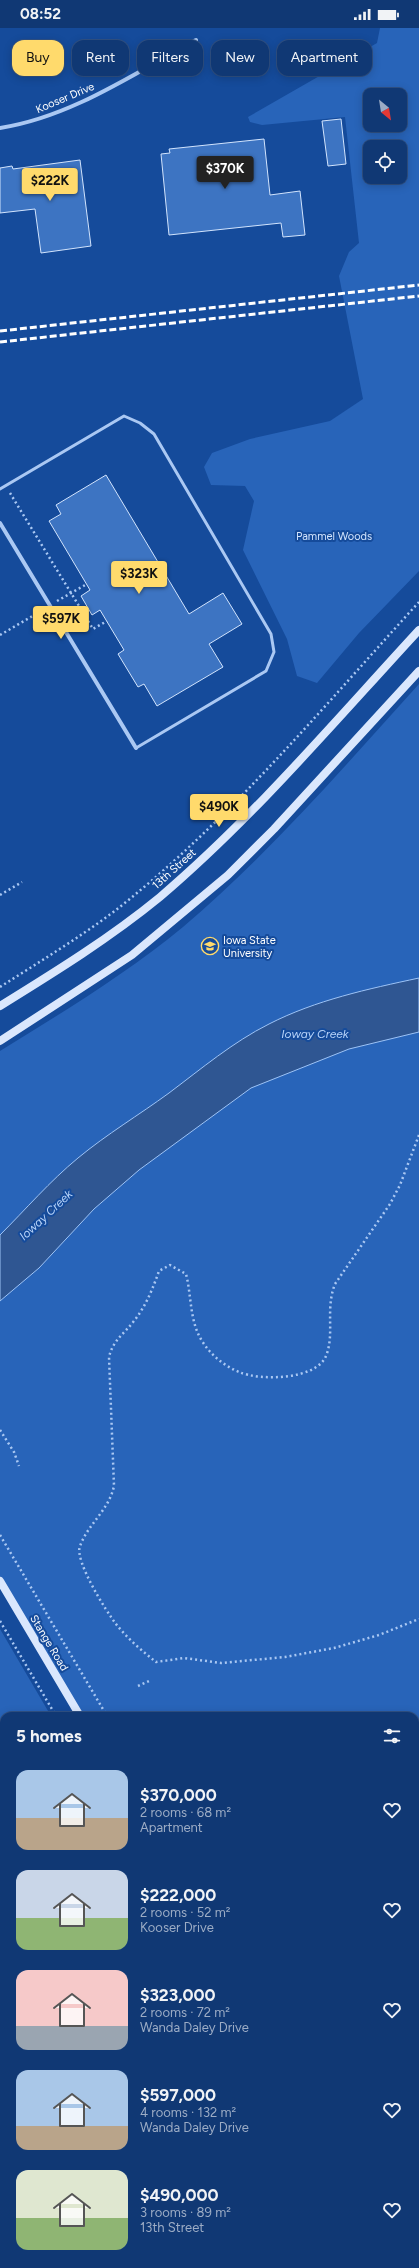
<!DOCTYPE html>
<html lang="en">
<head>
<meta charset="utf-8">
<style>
	:root { --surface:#103874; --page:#193f79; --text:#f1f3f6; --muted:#9cacc5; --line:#305286; --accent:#ffda6c }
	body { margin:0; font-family:Figtree,sans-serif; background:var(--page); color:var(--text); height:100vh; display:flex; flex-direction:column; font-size:15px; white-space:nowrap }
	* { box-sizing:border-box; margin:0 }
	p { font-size:13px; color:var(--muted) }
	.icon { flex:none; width:22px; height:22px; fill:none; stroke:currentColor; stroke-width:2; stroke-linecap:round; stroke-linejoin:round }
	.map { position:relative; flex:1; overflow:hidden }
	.side { position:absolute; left:0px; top:1684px; width:419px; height:556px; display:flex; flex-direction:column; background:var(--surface); border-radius:12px 12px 0 0; box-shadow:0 2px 10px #0003,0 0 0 1px var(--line) }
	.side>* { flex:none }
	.hud { position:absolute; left:12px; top:12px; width:395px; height:36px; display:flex; gap:8px }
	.needle { width:26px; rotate:150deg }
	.fabs { position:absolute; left:363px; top:60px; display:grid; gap:8px }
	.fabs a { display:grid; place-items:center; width:44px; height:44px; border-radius:8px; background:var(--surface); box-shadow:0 2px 10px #0003,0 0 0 1px var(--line); font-size:20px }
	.price { position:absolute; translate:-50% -34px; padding:0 9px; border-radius:4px; background:var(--accent); color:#111; font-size:13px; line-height:26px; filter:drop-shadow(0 1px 2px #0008) }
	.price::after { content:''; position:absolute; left:50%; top:24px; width:12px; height:9px; margin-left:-6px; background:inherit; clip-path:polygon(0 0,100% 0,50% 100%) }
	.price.selected { background:#222; color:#fff }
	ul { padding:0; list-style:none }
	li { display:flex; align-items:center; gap:12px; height:100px; padding:0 16px }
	li span { display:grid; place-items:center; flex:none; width:112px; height:80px; border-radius:12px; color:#555 }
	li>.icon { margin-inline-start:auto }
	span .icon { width:48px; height:48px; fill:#fffc; stroke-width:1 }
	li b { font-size:17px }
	h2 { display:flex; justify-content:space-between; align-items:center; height:48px; padding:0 16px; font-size:17px }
	.pill { padding:0 14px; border-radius:12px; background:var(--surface); box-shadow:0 2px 10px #0003,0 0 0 1px var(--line); font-size:14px; line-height:36px }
	.pill.selected { background:var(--accent); color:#111 }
	.status { display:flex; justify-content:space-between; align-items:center; height:28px; padding:0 20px; background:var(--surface); direction:ltr }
	.status svg { height:11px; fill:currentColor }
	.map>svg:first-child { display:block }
	.green { fill:#2864b9; fill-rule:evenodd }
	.water { fill:#2f5692; stroke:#9dc3f6 }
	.building { fill:#3d74c2; stroke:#d2e4fd }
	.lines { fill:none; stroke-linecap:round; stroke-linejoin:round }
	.path { stroke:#aac8f3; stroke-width:2.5; stroke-dasharray:2 3; stroke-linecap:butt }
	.service { stroke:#aac8f3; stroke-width:3 }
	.minor { stroke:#aac8f3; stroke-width:4 }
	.secondary { stroke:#dae7fd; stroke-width:8 }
	.rail { stroke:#fff; stroke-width:3; stroke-dasharray:7 3; stroke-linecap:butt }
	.labels { text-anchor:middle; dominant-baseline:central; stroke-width:4; stroke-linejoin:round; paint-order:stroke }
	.street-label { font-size:11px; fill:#fff; stroke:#154b9b }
	.park-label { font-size:11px; fill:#d2e4fd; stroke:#154b9b }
	.poi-label { font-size:11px; fill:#fff; stroke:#154b9b; text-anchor:start }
	.water-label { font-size:12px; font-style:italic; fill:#b7d3f9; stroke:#154b9b }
</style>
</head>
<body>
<div class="status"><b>08:52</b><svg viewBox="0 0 49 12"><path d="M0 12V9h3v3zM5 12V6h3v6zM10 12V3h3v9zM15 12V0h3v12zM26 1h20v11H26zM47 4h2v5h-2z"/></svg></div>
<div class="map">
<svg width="419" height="2240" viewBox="0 0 419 2240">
	<rect width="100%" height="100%" fill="#154b9b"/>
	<g class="green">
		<path d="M380,0H419V543L359,605L317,655L297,648L287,611L243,522L254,473L245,458L211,457L204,439L212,425L250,411L330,393L363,371L339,248L349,224L359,215L345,89L262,97L250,94L248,89L377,15ZM370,67H400V97H370ZM370,119H400V149H370Z"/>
		<path d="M419,656V2240H406L403,2236H415V1688H80L0,1553V1023C63,984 126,946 183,899C269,826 343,740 419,656Z"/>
		<polygon points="0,1601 51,1688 4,1688 4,1994 0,1997"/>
	</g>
	<path class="water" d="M419,950V1004L349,1021L251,1060L139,1142L94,1181L39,1240L0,1273V1207C26,1181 50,1153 78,1130C107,1106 139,1087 169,1065C201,1041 233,1014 269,996C316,972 368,961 419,950Z"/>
	<g class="building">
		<polygon points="341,91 346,136 328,138 322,93"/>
		<polygon points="264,111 270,167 300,163 305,207 283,209 281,195 169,207 161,126 170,125 169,121"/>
		<polygon points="80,132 91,218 41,225 35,181 0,185 0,140 12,138 13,141"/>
		<polygon points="106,447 189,586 223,565 242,596 209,616 223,639 157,678 144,656 138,659 118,626 124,622 100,582 92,587 81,568 90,562 49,493 61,486 56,477"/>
	</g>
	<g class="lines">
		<g class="path">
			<polyline points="10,465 93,601 107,593"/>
			<polyline points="57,573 87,556"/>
			<polyline points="0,607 43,582"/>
			<polyline points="0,867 22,854"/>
			<path d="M0,959C39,934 79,910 116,882C229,793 322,680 419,574"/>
			<path d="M419,1107L400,1157L390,1176L335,1256C325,1281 335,1306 326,1328C316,1352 260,1353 239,1344C225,1338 213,1329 204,1316C189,1295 192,1269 186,1246L170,1237L159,1243C153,1260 146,1278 134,1293C124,1306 113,1312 109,1329L114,1458C109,1482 88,1496 80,1518C74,1532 106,1583 116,1596C127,1610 142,1623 156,1634L184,1630L221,1635L285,1629L334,1620L379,1607L419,1591"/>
			<polyline points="0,1402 14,1424 19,1438"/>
			<polyline points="0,1507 107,1688"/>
			<polyline points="0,1593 56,1688"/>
			<polyline points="138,1658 149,1653"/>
			<polyline points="0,1996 0,1997"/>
			<polyline points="0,2082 4,2087"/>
			<polyline points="415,2212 419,2219"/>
			<polyline points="115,2236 118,2240"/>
			<polyline points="181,2236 184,2240"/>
			<polyline points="322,2236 324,2240"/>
			<polyline points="377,2236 379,2240"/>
			<polyline points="11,2240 17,2236"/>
		</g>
		<polyline class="service" points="0,461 124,388 140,395 154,406 271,606 274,624 266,643 136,720"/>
		<g class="minor">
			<path d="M0,100C71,89 133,46 196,12"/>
			<polyline points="0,495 136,720"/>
			<polyline points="0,2012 4,2009"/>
			<polyline points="0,2039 4,2045"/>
			<polyline points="146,2236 149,2240"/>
		</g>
		<g class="secondary">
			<path d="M0,978C55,944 110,910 160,869C254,789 335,693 419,602"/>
			<polyline points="0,1013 132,927 228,847 274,801 419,643"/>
			<polyline points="0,1553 80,1688"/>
			<polyline points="403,2236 406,2240"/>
		</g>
		<g class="rail">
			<polyline points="0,303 419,257"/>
			<polyline points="0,314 419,268"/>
		</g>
	</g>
	<defs>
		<symbol id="university-ring" viewBox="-11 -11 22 22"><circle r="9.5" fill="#154b9b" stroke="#ffda6c" stroke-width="1.5"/><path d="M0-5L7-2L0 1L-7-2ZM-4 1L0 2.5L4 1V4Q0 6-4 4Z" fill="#ffda6c"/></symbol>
	</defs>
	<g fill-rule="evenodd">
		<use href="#university-ring" x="200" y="908" width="20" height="20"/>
	</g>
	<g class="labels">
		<g class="street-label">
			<text transform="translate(65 70) rotate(-23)">Kooser Drive</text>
			<text transform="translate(174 841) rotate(-42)">13th Street</text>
			<text transform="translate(49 1615) rotate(59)">Stange Road</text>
		</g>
		<g class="park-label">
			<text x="334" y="508">Pammel Woods</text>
		</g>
		<g class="poi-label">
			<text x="223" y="912">Iowa State<tspan x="223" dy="13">University</tspan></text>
		</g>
		<g class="water-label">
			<text x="315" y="1006">Ioway Creek</text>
			<text transform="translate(46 1187) rotate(-43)">Ioway Creek</text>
		</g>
	</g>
</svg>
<div class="fabs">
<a><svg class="needle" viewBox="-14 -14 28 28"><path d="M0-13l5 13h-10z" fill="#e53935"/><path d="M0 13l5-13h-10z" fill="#9cacc5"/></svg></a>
<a><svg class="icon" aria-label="locate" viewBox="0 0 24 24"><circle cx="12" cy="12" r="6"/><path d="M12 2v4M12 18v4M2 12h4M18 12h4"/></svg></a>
</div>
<b class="price selected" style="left:225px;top:162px">$370K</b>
<b class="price" style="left:50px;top:174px">$222K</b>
<b class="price" style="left:139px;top:567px">$323K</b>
<b class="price" style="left:61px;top:612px">$597K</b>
<b class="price" style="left:219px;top:800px">$490K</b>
<div class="hud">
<a class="pill selected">Buy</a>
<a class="pill">Rent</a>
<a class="pill">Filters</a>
<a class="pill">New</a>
<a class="pill">Apartment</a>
</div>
<section class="side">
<h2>5 homes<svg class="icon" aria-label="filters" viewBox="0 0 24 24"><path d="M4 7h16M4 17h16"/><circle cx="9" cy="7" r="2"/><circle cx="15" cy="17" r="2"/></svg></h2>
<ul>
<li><span style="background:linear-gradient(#a9c7e8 60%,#b9a48a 0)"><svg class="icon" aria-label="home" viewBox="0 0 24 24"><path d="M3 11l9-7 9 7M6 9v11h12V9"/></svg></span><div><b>$370,000</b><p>2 rooms · 68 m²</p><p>Apartment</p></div><svg class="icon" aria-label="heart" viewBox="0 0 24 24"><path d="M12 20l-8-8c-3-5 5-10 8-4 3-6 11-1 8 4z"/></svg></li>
<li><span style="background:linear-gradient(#c9d6e8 60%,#8fb573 0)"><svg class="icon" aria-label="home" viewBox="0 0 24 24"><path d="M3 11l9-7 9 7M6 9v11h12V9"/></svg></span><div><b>$222,000</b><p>2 rooms · 52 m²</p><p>Kooser Drive</p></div><svg class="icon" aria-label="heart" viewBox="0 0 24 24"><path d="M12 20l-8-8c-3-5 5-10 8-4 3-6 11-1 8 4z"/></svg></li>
<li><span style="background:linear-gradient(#f6c9c9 70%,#9aa5b1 0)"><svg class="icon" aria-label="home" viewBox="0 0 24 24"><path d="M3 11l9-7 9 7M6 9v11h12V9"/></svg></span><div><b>$323,000</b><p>2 rooms · 72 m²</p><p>Wanda Daley Drive</p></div><svg class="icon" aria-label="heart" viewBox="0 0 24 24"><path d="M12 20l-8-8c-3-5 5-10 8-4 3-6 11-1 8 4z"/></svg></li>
<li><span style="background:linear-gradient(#a9c7e8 70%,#b9a48a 0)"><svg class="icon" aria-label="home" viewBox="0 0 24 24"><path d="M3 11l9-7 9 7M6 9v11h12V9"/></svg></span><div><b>$597,000</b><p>4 rooms · 132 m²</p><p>Wanda Daley Drive</p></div><svg class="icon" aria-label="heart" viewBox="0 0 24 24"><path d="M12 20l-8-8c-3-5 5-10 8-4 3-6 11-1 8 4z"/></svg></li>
<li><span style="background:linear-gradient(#dfe7d0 60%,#8fb573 0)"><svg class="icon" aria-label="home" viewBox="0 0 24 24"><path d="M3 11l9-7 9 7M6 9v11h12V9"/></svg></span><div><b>$490,000</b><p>3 rooms · 89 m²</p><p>13th Street</p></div><svg class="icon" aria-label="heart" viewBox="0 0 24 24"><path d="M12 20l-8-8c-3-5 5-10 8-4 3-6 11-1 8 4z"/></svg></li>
</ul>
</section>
</div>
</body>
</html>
